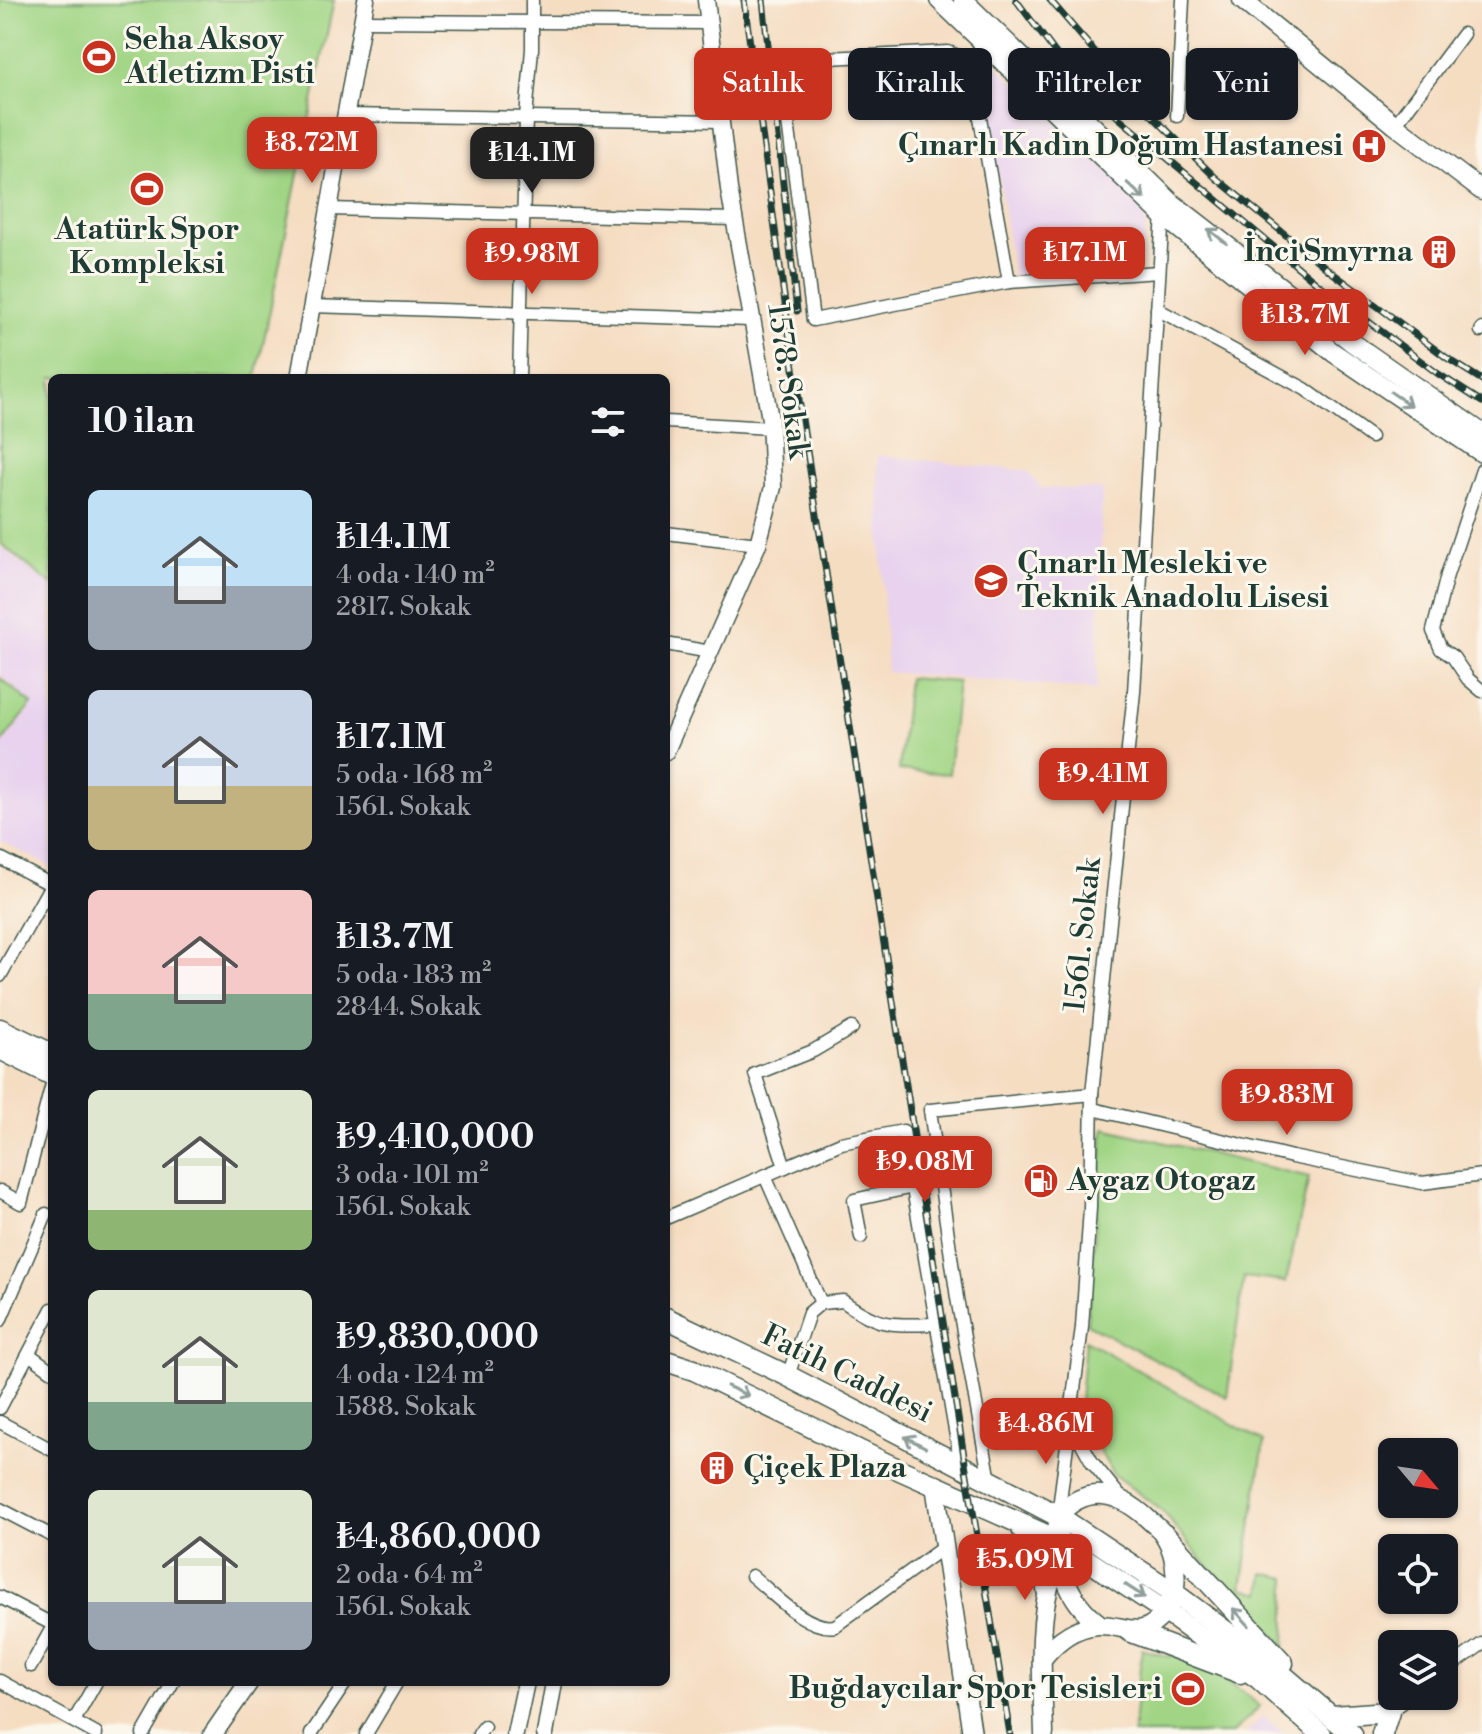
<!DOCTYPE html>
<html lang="tr">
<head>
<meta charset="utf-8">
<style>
	:root { --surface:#171b24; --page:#20242c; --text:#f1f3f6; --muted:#9ea1a6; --accent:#c8321e }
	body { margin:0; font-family:"Libre Bodoni",serif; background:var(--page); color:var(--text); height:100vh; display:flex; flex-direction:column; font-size:30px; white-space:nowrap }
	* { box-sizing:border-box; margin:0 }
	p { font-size:26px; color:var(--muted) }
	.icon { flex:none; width:44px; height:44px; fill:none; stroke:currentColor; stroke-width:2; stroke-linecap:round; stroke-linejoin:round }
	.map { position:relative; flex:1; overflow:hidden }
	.drawer { position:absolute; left:48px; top:374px; width:622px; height:1312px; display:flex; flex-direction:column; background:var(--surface); border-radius:12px; box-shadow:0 2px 6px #0004 }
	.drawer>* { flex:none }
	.guide { position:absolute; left:694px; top:48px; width:668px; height:72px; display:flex; gap:16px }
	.needle { width:52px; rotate:119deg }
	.tools { position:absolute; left:1378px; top:1438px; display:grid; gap:16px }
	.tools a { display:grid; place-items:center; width:80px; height:80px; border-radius:12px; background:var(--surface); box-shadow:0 2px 6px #0004; font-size:40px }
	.price { position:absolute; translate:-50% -68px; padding:0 18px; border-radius:16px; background:var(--accent); color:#fff; font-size:26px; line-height:52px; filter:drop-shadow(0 2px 4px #0008) }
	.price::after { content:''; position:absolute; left:50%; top:48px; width:24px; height:18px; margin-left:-12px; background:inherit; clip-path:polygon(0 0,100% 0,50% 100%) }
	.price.active { background:#222; color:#fff }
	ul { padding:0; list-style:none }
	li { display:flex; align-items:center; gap:24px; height:200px; padding:0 40px }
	li span { display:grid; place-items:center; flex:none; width:224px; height:160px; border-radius:12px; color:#555 }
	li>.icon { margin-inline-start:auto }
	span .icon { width:96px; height:96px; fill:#fffc; stroke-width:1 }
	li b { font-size:34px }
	h2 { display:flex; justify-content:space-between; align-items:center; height:96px; padding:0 40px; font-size:34px }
	.chip { padding:0 28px; border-radius:12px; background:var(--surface); box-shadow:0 2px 6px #0004; font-size:28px; line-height:72px }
	.chip.active { background:var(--accent); color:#fff }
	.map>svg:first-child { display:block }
	.built { fill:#e8d2ee }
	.green { fill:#a1d585; stroke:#60895c; stroke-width:2 }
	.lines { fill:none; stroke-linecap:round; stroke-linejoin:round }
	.minor-casing { stroke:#3f5549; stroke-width:15 }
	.tertiary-casing { stroke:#3f5549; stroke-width:19 }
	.secondary-casing { stroke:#3f5549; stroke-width:21 }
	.primary-casing { stroke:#3f5549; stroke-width:23 }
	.minor { stroke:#fff; stroke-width:12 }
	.tertiary { stroke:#fff; stroke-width:16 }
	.secondary { stroke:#fff; stroke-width:18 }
	.primary { stroke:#fff; stroke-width:20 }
	.rail-casing { stroke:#1f3d34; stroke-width:7 }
	.rail { stroke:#fbf7ec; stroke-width:4; stroke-dasharray:12; stroke-linecap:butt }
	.oneway { stroke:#8f9e9a }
	.labels { text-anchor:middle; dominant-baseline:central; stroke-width:6; stroke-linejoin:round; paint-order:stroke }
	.poi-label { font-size:30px; font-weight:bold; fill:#1f3d34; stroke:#fbf7ec; text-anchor:start }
	.street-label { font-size:30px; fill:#1f3d34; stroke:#fbf7ec }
</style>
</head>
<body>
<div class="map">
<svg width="1482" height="1734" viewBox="0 0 1482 1734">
	<rect width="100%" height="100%" fill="#fbf7ec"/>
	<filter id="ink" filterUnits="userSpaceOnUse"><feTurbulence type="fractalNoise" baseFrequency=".0125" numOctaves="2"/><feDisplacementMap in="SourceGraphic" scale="16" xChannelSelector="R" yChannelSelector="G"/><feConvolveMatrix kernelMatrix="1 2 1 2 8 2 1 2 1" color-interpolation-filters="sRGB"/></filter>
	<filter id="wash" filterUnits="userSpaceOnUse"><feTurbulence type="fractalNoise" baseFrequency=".006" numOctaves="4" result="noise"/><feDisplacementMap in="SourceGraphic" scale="32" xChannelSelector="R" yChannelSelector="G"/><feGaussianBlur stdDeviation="1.8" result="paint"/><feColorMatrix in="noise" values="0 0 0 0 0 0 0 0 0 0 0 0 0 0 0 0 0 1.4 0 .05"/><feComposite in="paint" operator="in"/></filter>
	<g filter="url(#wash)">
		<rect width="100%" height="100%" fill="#f5ddc2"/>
		<g class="built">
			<polygon points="993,62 1148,209 1141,267 1013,275 984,67"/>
			<polygon points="877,455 1027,471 1041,488 1102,489 1097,690 887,672"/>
			<polygon points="0,546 52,587 52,867 0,841 0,748 34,704 0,675"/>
			<polygon points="1263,1716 1285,1734 1246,1734"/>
		</g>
		<g class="green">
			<polygon points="0,0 334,0 256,378 52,378 52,585 0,543"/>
			<polygon points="0,678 32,704 0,745"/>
			<polygon points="908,678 958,682 949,774 899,770"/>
			<polygon points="1104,1128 1309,1177 1286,1282 1244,1277 1227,1397 1087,1324"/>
			<polygon points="1085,1340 1264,1442 1242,1588 1261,1593 1264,1573 1287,1578 1285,1646 1204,1562 1161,1510 1113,1474 1079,1414"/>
			<polygon points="1142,1649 1169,1657 1172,1654 1217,1672 1260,1706 1232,1734 1133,1734"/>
		</g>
	</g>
	<g filter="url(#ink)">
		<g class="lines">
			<defs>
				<g id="minor">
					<polyline points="361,21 709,23"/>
					<polyline points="970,61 948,52 788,60 781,66 813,320 1009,282 970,61 984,44"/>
					<polyline points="344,115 721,121"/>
					<polyline points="1177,116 1183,0"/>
					<polyline points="1395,125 1463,34"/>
					<polyline points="328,209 734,219"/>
					<polyline points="1009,282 1159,272"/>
					<polyline points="311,306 751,320"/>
					<polyline points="1157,309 1305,389 1371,437"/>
					<polyline points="1481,331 1482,329"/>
					<polyline points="519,378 526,117 532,49 532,0"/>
					<polyline points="666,422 770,428"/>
					<polyline points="1482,470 1447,575 1433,631 1441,649 1453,657 1468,679 1482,691"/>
					<polyline points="666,533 758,544"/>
					<polyline points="666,644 710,652"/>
					<polyline points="0,858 52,885"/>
					<polyline points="0,976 51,885"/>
					<polyline points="1093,1109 1292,1157 1422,1183 1482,1175"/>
					<polyline points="785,1167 755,1074 813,1051 852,1028"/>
					<polyline points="765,1176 821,1303 809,1313 788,1376"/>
					<polyline points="0,1191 21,1203 52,1084"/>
					<polyline points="666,1218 841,1143 903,1131 961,1465"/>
					<polyline points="861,1237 854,1200 913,1187"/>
					<path d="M821,1303L843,1301C880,1328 892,1325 936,1324"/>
					<polyline points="0,1321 46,1214"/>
					<polyline points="30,1355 52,1371"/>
					<polyline points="0,1408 52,1309"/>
					<polyline points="1069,1420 1092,1462 1122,1499"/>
					<polyline points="0,1422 52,1450"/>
					<polyline points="990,1481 957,1298 930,1110 1092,1094"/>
					<polyline points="0,1509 52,1536"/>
					<polyline points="1058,1516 1082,1327 1090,1208 1092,1094 1134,692 1163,213"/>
					<path d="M752,1576C773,1593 807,1631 835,1626L945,1546"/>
					<polyline points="0,1597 52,1624"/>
					<polyline points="31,1666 52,1628"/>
					<polyline points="1444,1671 1482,1644"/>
					<polyline points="0,1681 96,1734"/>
					<polyline points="1389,1712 1410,1696"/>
					<polyline points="74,1721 96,1682"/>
					<polyline points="143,1734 173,1682"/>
					<polyline points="311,1734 346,1682"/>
					<polyline points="366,1734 397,1682"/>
					<polyline points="479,1734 484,1727"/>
				</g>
				<g id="tertiary">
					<polyline points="299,378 366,0"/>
					<polyline points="666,751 758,544 773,487 770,419 729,189 706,0"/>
					<polyline points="515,1734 526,1682"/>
					<polyline points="545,1734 554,1682"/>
				</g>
				<g id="secondary">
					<polyline points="939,0 1162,215 1334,353 1482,453"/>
					<polyline points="963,0 1171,202 1350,341 1482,433"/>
					<polyline points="1242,0 1395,125 1482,191"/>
					<polyline points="935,1485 972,1734"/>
					<path d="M1042,1659C1057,1640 1074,1627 1098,1625C1125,1624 1141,1643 1165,1612C1181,1592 1177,1557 1165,1536C1162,1530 1153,1524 1148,1519C1119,1492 1087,1483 1058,1516C1056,1560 1064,1599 1101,1625"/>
					<polyline points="213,1734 249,1682"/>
					<path d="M1044,1734C1043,1683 1036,1626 1052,1576"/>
				</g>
				<g id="primary">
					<polyline points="0,1029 52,1054"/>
					<polyline points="0,1049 52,1075"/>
					<polyline points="666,1318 788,1376 1058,1516 1174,1593 1271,1665 1352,1734"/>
					<polyline points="666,1361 694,1370 889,1465 1057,1540 1166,1612 1259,1679 1321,1734"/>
					<path d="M1022,1529C1041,1546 1048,1564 1047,1590"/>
					<polyline points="1165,1535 1283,1663"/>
					<polyline points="1129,1631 1240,1673"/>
					<polyline points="1332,1716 1389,1712 1382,1734"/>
				</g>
			</defs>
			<use href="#minor" class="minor-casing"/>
			<use href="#tertiary" class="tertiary-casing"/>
			<use href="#secondary" class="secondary-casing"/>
			<use href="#primary" class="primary-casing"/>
			<use href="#minor" class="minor"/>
			<use href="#tertiary" class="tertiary"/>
			<use href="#secondary" class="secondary"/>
			<use href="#primary" class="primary"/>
			<defs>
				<g id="rail">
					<polyline points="744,0 792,355 966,1469 1010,1734"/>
					<polyline points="763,0 797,311"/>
					<polyline points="1016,0 1057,55 1118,117 1317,283 1437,373 1482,402"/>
					<polyline points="1050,0 1139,103 1216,178 1330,271 1447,358 1482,380"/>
				</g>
			</defs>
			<use href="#rail" class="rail-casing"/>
			<use href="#rail" class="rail"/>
		</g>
		<defs><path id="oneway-shaft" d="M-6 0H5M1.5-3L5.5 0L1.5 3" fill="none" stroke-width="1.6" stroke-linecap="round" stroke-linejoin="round" transform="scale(2)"/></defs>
		<g class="oneway">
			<use href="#oneway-shaft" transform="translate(1136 191) rotate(43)"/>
			<use href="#oneway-shaft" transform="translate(1217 236) rotate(-142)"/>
			<use href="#oneway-shaft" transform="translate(1401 399) rotate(34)"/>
			<use href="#oneway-shaft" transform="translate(738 1391) rotate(25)"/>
			<use href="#oneway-shaft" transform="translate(915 1442) rotate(-153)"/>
			<use href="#oneway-shaft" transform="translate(1135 1591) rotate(33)"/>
			<use href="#oneway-shaft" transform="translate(1241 1617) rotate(-133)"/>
		</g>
	</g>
	<defs>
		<symbol id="stadium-disc" viewBox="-11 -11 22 22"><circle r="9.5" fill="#c8321e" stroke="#fbf7ec"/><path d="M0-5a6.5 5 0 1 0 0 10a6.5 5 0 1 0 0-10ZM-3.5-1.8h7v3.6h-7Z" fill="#fff"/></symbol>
		<symbol id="hospital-disc" viewBox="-11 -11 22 22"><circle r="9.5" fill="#c8321e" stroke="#fbf7ec"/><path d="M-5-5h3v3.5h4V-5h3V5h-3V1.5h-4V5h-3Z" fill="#fff"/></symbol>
		<symbol id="building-disc" viewBox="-11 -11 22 22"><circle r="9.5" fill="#c8321e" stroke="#fbf7ec"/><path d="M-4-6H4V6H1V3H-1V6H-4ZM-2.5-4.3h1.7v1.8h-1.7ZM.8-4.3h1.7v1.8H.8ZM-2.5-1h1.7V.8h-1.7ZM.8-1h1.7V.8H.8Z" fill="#fff"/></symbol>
		<symbol id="school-disc" viewBox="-11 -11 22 22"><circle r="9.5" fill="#c8321e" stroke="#fbf7ec"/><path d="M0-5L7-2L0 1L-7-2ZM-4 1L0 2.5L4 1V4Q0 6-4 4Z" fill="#fff"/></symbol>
		<symbol id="fuel-disc" viewBox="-11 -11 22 22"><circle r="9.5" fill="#c8321e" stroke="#fbf7ec"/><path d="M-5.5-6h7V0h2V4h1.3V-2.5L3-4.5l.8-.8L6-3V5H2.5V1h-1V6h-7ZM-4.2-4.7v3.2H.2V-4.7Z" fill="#fff"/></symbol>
	</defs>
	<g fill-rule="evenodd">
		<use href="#stadium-disc" x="79" y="37" width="40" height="40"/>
		<use href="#hospital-disc" x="1349" y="126" width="40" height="40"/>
		<use href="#stadium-disc" x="127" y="169" width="40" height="40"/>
		<use href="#building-disc" x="1419" y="232" width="40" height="40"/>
		<use href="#school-disc" x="971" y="561" width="40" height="40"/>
		<use href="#fuel-disc" x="1021" y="1161" width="40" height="40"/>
		<use href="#building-disc" x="697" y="1448" width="40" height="40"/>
		<use href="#stadium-disc" x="1168" y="1669" width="40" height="40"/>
	</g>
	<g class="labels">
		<g class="poi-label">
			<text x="125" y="40">Seha Aksoy<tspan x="125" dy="34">Atletizm Pisti</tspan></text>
			<text x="1343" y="146" text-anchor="end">Çınarlı Kadın Doğum Hastanesi</text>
			<text x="147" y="230" text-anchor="middle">Atatürk Spor<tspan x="147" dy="34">Kompleksi</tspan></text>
			<text x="1413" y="252" text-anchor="end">İnci Smyrna</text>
			<text x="1017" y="564">Çınarlı Mesleki ve<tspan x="1017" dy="34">Teknik Anadolu Lisesi</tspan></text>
			<text x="1067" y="1181">Aygaz Otogaz</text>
			<text x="743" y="1468">Çiçek Plaza</text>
			<text x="1162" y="1689" text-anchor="end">Buğdaycılar Spor Tesisleri</text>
		</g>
		<g class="street-label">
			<text transform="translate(788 381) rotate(82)">1578. Sokak</text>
			<text transform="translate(1083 935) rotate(-84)">1561. Sokak</text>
			<text transform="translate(847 1374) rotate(26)">Fatih Caddesi</text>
		</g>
	</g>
</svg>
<div class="tools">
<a><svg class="needle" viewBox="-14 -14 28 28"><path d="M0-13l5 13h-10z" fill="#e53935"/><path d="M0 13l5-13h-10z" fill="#9ea1a6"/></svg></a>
<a><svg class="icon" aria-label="locate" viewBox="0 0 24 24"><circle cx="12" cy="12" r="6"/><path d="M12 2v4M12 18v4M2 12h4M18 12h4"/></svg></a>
<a><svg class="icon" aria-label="layers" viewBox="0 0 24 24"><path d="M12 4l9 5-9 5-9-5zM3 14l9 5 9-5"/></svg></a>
</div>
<b class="price" style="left:312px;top:185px">₺8.72M</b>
<b class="price active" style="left:532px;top:195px">₺14.1M</b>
<b class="price" style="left:1085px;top:295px">₺17.1M</b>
<b class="price" style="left:532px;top:296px">₺9.98M</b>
<b class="price" style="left:1305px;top:357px">₺13.7M</b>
<b class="price" style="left:1103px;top:816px">₺9.41M</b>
<b class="price" style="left:1287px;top:1137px">₺9.83M</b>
<b class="price" style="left:925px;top:1204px">₺9.08M</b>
<b class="price" style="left:1046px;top:1466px">₺4.86M</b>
<b class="price" style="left:1025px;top:1602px">₺5.09M</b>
<div class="guide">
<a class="chip active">Satılık</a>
<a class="chip">Kiralık</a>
<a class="chip">Filtreler</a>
<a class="chip">Yeni</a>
</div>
<section class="drawer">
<h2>10 ilan<svg class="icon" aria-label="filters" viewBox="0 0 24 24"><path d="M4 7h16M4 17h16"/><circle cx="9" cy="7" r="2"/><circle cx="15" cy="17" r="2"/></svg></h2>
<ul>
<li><span style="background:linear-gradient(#bfe0f5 60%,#9aa5b1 0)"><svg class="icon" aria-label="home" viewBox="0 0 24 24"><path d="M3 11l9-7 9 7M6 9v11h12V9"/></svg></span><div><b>₺14.1M</b><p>4 oda · 140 m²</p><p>2817. Sokak</p></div></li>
<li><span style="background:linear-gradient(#c9d6e8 60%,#c2b280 0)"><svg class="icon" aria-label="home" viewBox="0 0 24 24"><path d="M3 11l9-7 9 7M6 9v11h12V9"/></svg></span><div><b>₺17.1M</b><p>5 oda · 168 m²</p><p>1561. Sokak</p></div></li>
<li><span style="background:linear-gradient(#f6c9c9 65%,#7fa58c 0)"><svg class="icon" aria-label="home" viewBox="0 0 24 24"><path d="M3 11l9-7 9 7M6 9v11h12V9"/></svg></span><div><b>₺13.7M</b><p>5 oda · 183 m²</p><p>2844. Sokak</p></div></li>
<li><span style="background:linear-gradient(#dfe7d0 75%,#8fb573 0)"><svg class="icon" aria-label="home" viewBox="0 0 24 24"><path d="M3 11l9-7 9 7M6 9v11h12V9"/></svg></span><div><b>₺9,410,000</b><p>3 oda · 101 m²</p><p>1561. Sokak</p></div></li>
<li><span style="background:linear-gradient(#dfe7d0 70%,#7fa58c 0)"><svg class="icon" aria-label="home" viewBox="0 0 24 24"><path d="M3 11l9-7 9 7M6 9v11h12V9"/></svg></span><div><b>₺9,830,000</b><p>4 oda · 124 m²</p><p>1588. Sokak</p></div></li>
<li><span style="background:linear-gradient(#dfe7d0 70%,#9aa5b1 0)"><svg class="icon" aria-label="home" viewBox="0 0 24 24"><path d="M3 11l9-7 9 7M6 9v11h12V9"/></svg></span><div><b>₺4,860,000</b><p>2 oda · 64 m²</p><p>1561. Sokak</p></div></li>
</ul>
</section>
</div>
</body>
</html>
